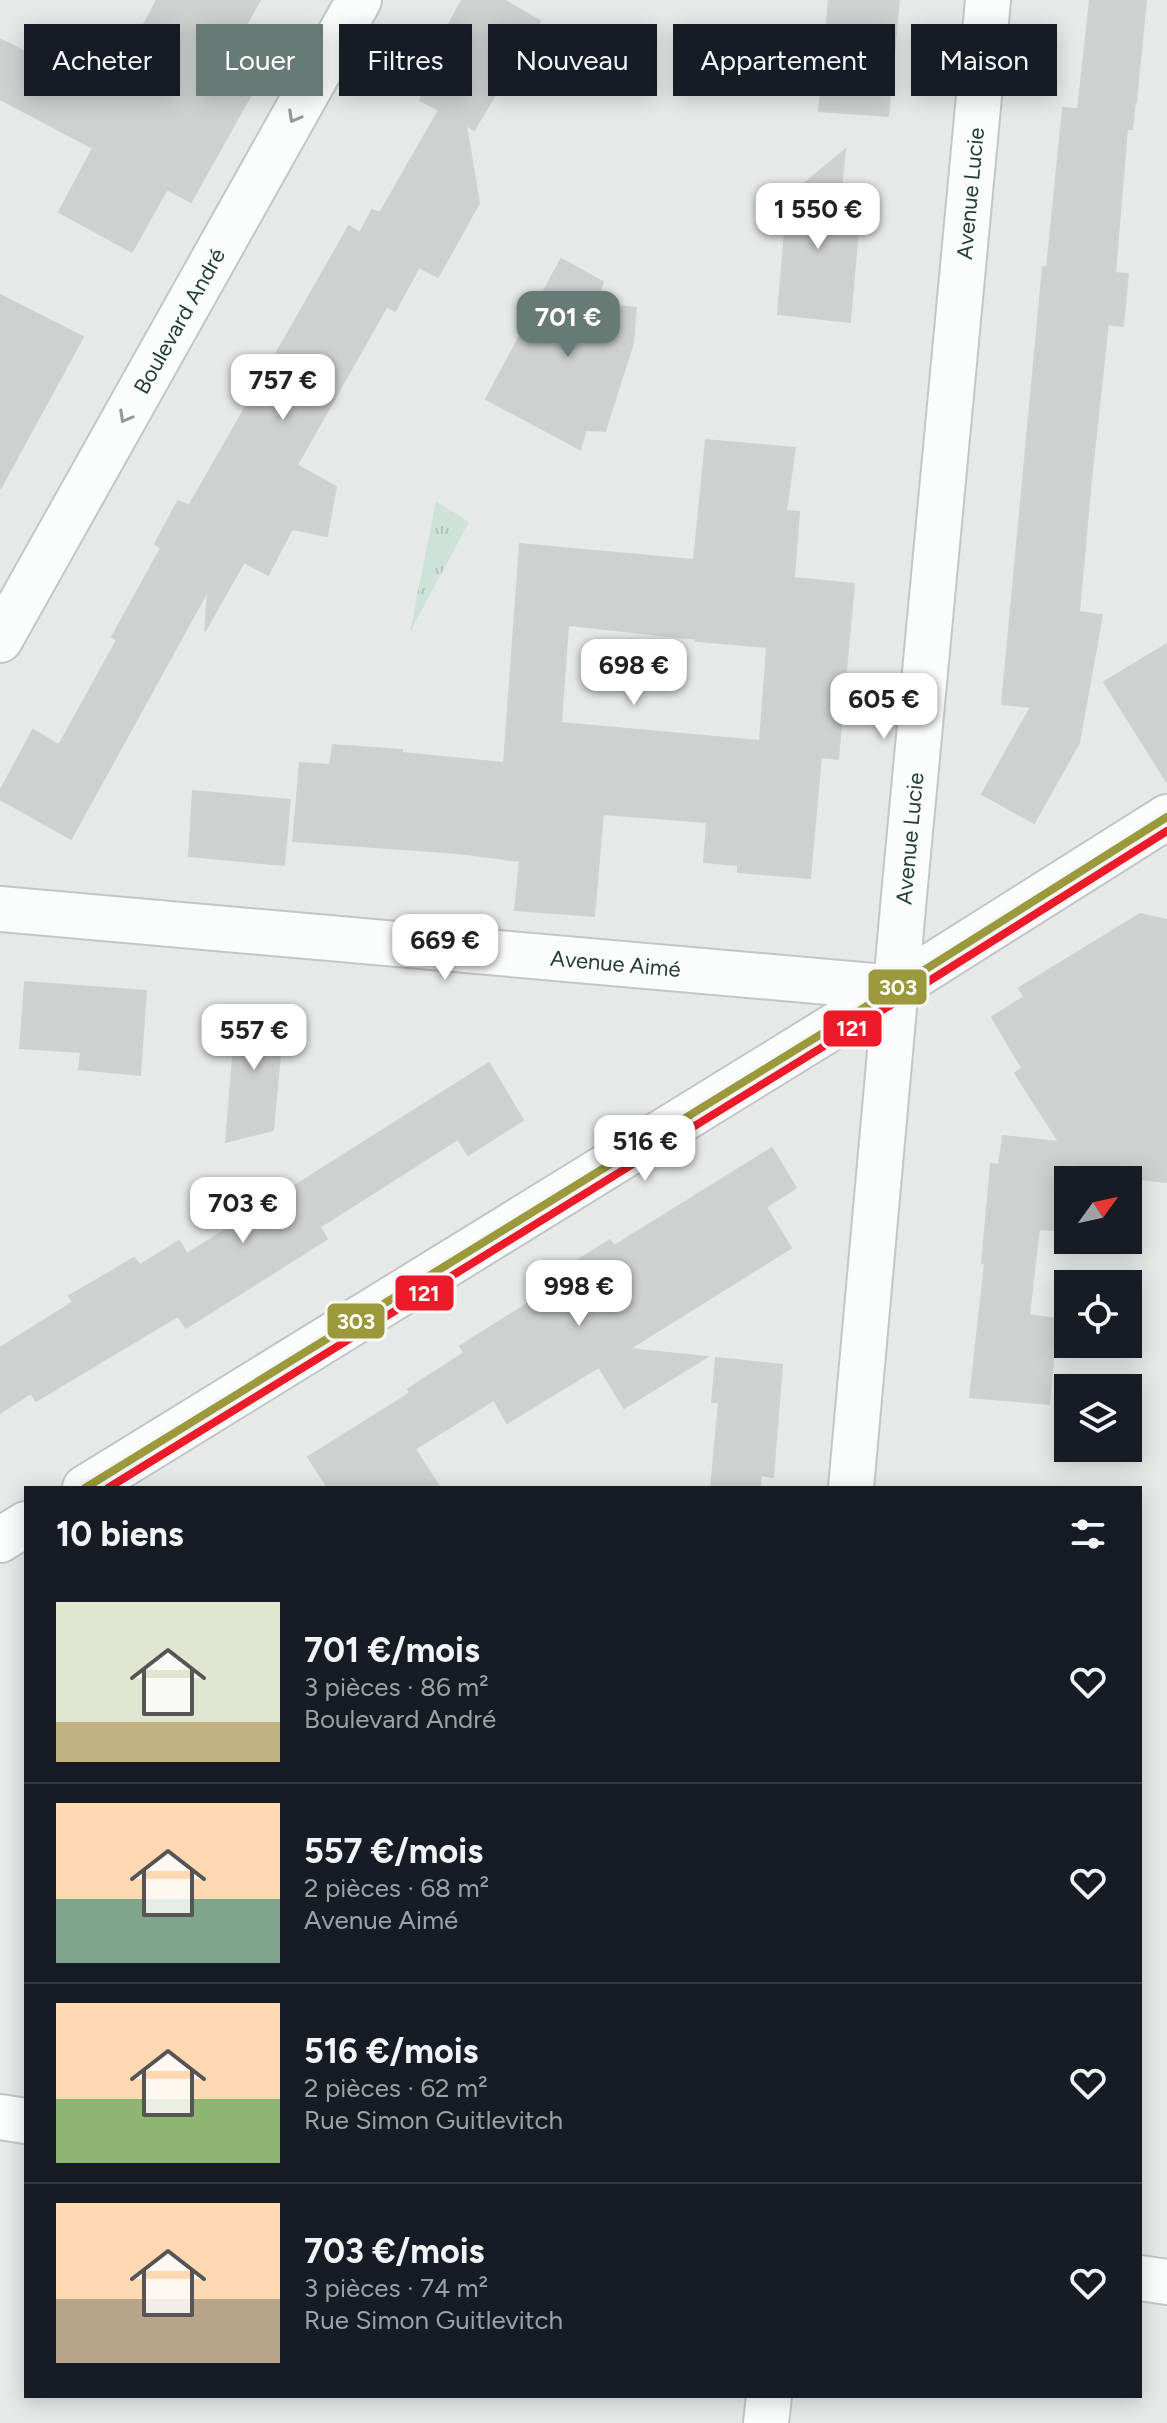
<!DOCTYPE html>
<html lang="fr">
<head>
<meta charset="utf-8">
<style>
	:root { --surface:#171b24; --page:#242831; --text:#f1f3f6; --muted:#9ea1a6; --line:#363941; --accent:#687a76 }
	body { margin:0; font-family:Figtree,sans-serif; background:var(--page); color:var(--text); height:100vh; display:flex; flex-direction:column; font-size:30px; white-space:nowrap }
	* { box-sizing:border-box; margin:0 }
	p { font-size:26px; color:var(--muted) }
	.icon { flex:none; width:44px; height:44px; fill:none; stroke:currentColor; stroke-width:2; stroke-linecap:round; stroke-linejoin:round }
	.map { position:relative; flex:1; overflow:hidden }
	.side { position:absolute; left:24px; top:1486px; width:1118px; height:912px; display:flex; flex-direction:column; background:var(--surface); border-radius:0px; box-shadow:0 4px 20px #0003 }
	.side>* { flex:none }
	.banner { position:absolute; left:24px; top:24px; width:1120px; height:72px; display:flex; gap:16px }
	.needle { width:52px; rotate:57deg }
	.controls { position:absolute; left:1054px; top:1166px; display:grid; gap:16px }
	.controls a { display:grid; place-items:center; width:88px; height:88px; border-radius:0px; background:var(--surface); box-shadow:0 4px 20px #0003; font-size:40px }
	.price { position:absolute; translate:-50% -68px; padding:0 18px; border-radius:16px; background:#fff; color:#222; font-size:26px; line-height:52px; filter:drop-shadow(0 2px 4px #0008) }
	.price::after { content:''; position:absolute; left:50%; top:48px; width:24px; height:18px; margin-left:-12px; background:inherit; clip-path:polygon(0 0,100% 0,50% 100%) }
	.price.current { background:var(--accent); color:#fff }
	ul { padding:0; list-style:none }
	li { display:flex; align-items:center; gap:24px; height:200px; padding:0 32px }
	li+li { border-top:2px solid var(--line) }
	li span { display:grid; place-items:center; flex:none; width:224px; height:160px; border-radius:0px; color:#555 }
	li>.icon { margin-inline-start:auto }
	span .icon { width:96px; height:96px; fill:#fffc; stroke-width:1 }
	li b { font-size:34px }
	h2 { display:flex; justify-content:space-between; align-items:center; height:96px; padding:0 32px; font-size:34px }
	.tag { padding:0 28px; border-radius:0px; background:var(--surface); box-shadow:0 4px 20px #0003; font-size:28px; line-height:72px }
	.tag.current { background:var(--accent); color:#fff }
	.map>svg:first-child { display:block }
	.grass { fill:url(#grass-tufts) }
	.building { fill:#cdd1d0; stroke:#ced3d1; stroke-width:2; fill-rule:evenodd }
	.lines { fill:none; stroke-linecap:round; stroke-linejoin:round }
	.minor-casing { stroke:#c2c7c5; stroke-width:48 }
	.minor { stroke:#fbfcfc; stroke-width:44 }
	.bus-1-casing { stroke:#f4f9f7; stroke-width:14 }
	.bus-2-casing { stroke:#f4f9f7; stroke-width:14 }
	.bus-1 { stroke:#9b993b; stroke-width:8 }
	.bus-2 { stroke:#ed1b2a; stroke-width:8 }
	.oneway { stroke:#909c9a }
	.labels { text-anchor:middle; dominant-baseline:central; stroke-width:6; stroke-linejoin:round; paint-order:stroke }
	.street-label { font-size:22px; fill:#243d39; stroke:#f4f9f7 }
	.line-badge { stroke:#f4f9f7; stroke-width:3 }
	.badge-label { font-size:22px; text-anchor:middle; font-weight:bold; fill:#fff }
</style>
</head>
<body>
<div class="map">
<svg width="1167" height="2423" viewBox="0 0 1167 2423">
	<defs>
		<pattern id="grass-tufts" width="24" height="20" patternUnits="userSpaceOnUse" patternTransform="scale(2)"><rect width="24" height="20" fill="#cfe2d7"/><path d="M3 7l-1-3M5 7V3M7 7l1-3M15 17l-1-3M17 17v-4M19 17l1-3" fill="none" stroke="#b2c3b9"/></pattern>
	</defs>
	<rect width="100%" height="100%" fill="#e5eae8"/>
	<polygon class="grass" points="436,501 469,522 410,632"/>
	<g class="building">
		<polygon points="157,0 260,0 220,72 253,91 191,202 167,189 132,252 59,212 93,148 0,99 0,39 107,93"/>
		<polygon points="462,0 504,0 540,21 474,130 466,125 479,203 438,277 419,267 395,311 387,306 297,465 336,487 327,536 292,529 268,575 244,562 205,631 208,590 71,839 0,799 0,791 33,730 59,745 117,640 112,637 161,548 155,544 178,501 189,506 349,226 360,233 372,210 380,213 439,110 420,100 444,55 435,50"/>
		<polygon points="829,0 899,0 888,116 819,111"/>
		<polygon points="1090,0 1146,0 1136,102 1135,102 1132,129 1127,129 1115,273 1128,274 1123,326 1108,324 1091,480 1079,612 1102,615 1079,743 1034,823 982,794 1031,707 1002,704 1043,267 1047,268 1063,108 1078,109"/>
		<polygon points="845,150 837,227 858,229 850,322 778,314 788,197"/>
		<polygon points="561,259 603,282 595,304 636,308 633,343 605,431 586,430 580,449 486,399"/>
		<polygon points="0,295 83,337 0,489"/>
		<path d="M706,440L795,448L786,511L799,512L794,578L854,584L838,759L821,757L810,878L738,872V865L704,862L707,822L603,814L594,916L515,910L520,861L458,853L293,841L300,763L330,765L333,745L402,750V753L504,763L520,544L694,560ZM568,625L697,639L696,641L767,647L760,741L561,723Z"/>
		<polygon points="1167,644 1167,782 1104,682"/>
		<polygon points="193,791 290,800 284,865 189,856"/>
		<polygon points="1140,914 1167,920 1167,1182 1080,1173 1072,1162 1070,1180 1068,1180 1066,1231 1039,1229 1029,1315 1057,1319 1049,1404 970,1397 985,1263 982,1263 991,1164 999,1165 1003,1136 1059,1142 1015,1073 1022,1068 992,1017 1024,997 1019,988"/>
		<polygon points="25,982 146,991 140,1075 79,1069 81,1052 20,1048"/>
		<polygon points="237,1007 284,1012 273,1130 226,1142"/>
		<polygon points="489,1063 523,1120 468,1155 458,1139 320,1227 327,1239 186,1328 178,1316 36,1401 31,1393 0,1413 0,1348 73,1302 69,1296 134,1258 140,1265 179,1241 187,1254"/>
		<polygon points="772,1148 796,1188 766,1207 791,1248 629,1349 707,1357 624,1408 599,1367 507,1423 494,1400 415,1449 440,1488 328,1488 308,1457 410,1393 408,1389 464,1353 460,1346 567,1279 562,1270 610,1240 614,1246"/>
		<polygon points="716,1358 782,1365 773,1477 761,1475 760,1488 711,1488 719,1402 712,1402"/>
	</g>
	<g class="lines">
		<defs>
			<g id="minor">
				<path id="s1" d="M0,640L359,0"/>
				<path id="s2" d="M0,909L896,988"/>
				<polyline points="85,1488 896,988 1167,817"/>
				<path id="s3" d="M851,1488L904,896L988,0"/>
				<polyline points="0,1540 26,1524"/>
				<polyline points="0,2117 26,2121"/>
				<polyline points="1140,2278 1167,2282"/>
				<polyline points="766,2423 769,2396"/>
			</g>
		</defs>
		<use href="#minor" class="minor-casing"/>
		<use href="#minor" class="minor"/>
		<defs>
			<polyline id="bus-1" points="85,1488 896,988 1167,817"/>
			<polyline id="bus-2" points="108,1488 902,998 1167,831"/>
		</defs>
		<use href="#bus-1" class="bus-1-casing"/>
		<use href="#bus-2" class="bus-2-casing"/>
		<use href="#bus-1" class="bus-1"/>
		<use href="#bus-2" class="bus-2"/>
	</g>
	<defs><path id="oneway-chevron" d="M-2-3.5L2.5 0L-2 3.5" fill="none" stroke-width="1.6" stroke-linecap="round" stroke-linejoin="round" transform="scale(2)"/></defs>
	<g class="oneway">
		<use href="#oneway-chevron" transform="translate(294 117) rotate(119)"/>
		<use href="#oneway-chevron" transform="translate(125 417) rotate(119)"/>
	</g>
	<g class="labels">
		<g class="street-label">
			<text stroke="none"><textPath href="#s3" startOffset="1300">Avenue Lucie</textPath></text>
			<text stroke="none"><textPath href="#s1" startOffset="366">Boulevard André</textPath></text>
			<text stroke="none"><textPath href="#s3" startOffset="652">Avenue Lucie</textPath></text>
			<text stroke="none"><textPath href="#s2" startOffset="618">Avenue Aimé</textPath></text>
		</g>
	</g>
	<g class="line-badge">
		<rect x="867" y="968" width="61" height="38" rx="8" fill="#9b993b"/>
		<rect x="822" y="1009" width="61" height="39" rx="8" fill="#ed1b2a"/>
		<rect x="394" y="1274" width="61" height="38" rx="8" fill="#ed1b2a"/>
		<rect x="326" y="1302" width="60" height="38" rx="8" fill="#9b993b"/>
	</g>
	<g class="badge-label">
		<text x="898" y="995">303</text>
		<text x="852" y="1036">121</text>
		<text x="424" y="1301">121</text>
		<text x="356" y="1329">303</text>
	</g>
</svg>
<div class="controls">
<a><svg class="needle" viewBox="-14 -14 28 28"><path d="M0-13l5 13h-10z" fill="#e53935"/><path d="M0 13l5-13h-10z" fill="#9ea1a6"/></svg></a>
<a><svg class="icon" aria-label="locate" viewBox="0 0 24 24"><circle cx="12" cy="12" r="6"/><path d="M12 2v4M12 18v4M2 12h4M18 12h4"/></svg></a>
<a><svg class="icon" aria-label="layers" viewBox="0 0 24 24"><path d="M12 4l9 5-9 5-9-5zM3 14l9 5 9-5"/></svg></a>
</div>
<b class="price" style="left:818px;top:251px">1 550 €</b>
<b class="price current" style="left:568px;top:359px">701 €</b>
<b class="price" style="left:283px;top:422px">757 €</b>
<b class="price" style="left:634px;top:707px">698 €</b>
<b class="price" style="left:884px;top:741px">605 €</b>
<b class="price" style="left:445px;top:982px">669 €</b>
<b class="price" style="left:254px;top:1072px">557 €</b>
<b class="price" style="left:645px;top:1183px">516 €</b>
<b class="price" style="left:243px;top:1245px">703 €</b>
<b class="price" style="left:579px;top:1328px">998 €</b>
<div class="banner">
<a class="tag">Acheter</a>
<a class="tag current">Louer</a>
<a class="tag">Filtres</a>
<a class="tag">Nouveau</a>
<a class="tag">Appartement</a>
<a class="tag">Maison</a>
</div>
<section class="side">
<h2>10 biens<svg class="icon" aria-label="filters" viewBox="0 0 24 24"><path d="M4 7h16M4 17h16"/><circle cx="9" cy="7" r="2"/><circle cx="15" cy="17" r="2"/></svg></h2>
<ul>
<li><span style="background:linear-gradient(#dfe7d0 75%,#c2b280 0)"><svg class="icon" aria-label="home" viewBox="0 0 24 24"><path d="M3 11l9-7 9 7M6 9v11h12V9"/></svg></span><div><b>701 €/mois</b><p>3 pièces · 86 m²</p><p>Boulevard André</p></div><svg class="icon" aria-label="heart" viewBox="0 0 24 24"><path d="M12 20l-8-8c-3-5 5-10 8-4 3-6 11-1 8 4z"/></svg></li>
<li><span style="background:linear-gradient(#ffd9b3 60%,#7fa58c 0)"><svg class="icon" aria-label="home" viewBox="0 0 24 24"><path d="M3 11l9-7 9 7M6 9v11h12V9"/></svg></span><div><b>557 €/mois</b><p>2 pièces · 68 m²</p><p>Avenue Aimé</p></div><svg class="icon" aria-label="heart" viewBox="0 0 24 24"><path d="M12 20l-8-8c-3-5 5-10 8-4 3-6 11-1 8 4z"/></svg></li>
<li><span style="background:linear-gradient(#ffd9b3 60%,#8fb573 0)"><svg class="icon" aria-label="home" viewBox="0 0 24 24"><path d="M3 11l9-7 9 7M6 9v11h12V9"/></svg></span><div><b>516 €/mois</b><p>2 pièces · 62 m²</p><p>Rue Simon Guitlevitch</p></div><svg class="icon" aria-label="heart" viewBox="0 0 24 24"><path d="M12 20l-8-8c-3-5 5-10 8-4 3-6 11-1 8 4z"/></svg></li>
<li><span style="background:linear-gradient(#ffd9b3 60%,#b9a48a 0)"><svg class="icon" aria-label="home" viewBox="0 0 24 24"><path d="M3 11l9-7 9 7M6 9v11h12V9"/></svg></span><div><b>703 €/mois</b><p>3 pièces · 74 m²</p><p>Rue Simon Guitlevitch</p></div><svg class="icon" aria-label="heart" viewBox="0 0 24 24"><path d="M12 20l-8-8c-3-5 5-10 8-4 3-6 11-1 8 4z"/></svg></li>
</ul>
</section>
</div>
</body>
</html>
